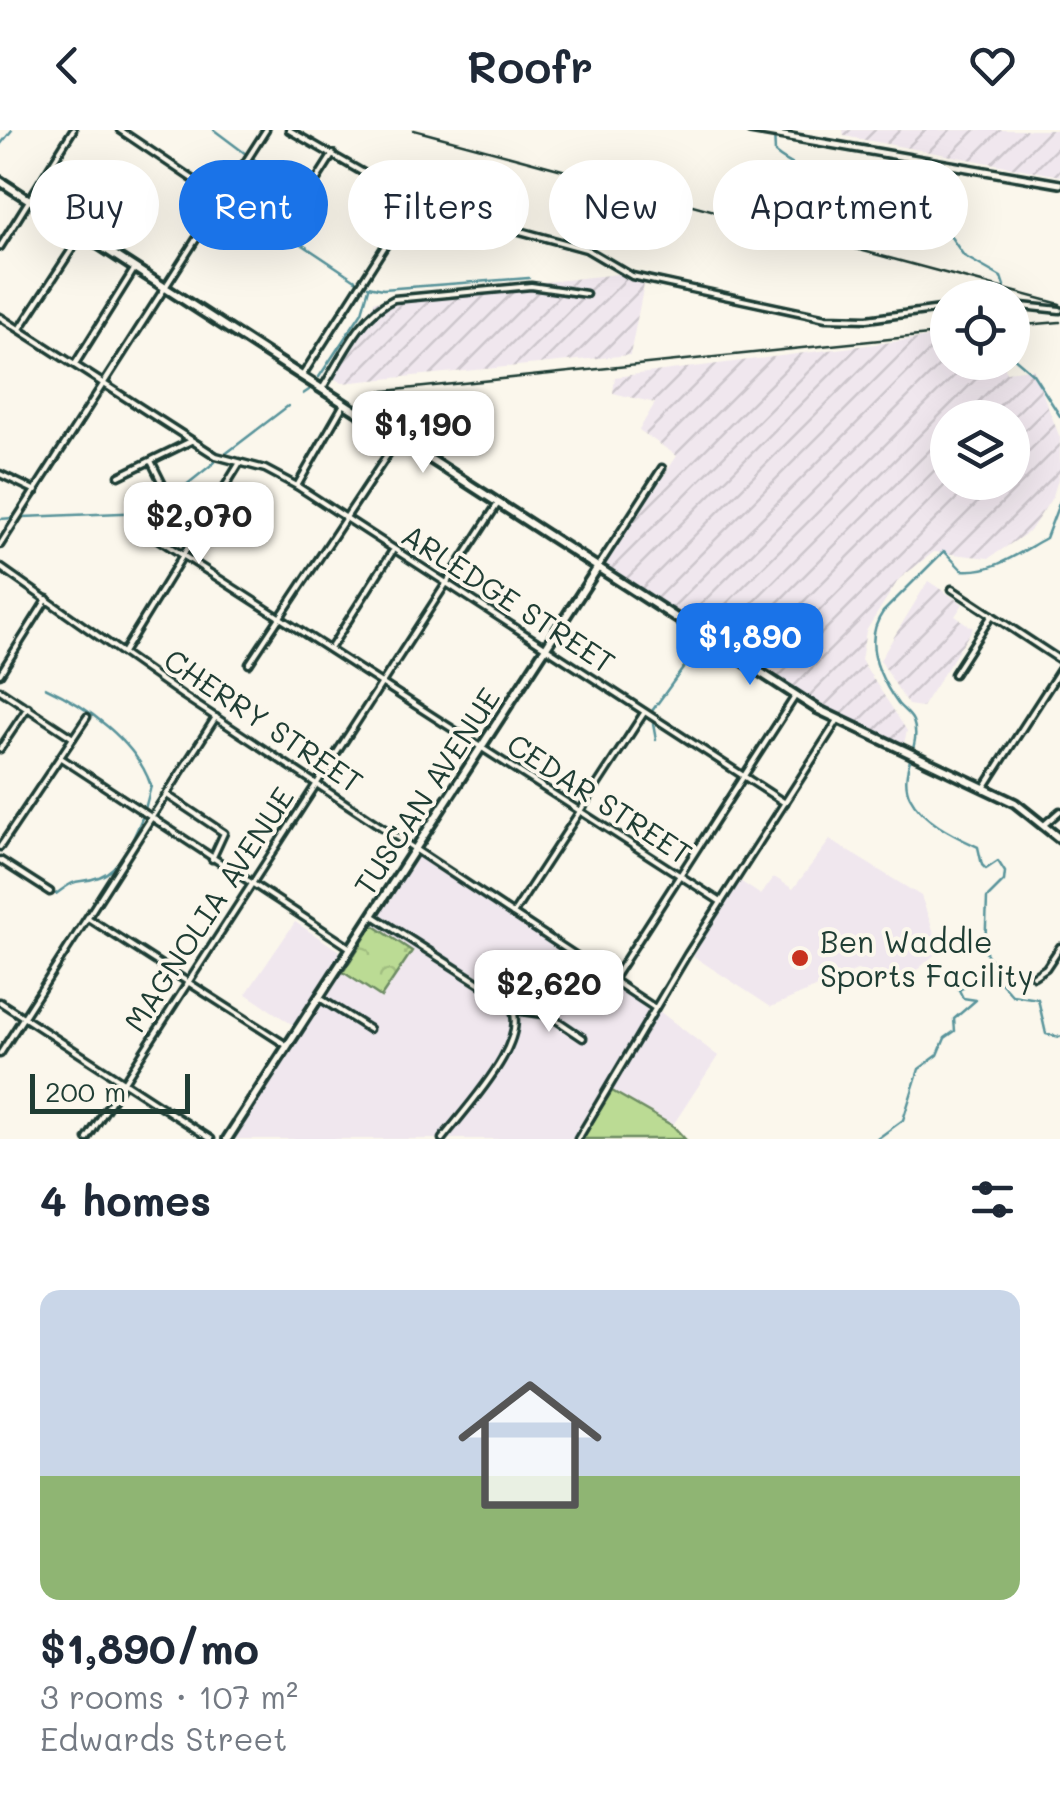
<!DOCTYPE html>
<html lang="en">
<head>
<meta charset="utf-8">
<style>
	:root { --surface:#fff; --page:#f2f2f3; --text:#1f2937; --muted:#747a83; --accent:#1a73e8 }
	body { margin:0; font-family:Mali,sans-serif; background:var(--page); color:var(--text); height:100vh; display:flex; flex-direction:column; font-size:38px; white-space:nowrap }
	* { box-sizing:border-box; margin:0 }
	p { font-size:32px; color:var(--muted) }
	.icon { flex:none; width:55px; height:55px; fill:none; stroke:currentColor; stroke-width:2; stroke-linecap:round; stroke-linejoin:round }
	.map { position:relative; height:1009px; overflow:hidden }
	.sheet { display:flex; flex-direction:column; background:var(--surface); flex:1 }
	.sheet>* { flex:none }
	.hud { position:absolute; left:30px; top:30px; width:1000px; height:90px; display:flex; gap:20px }
	.buttons { position:absolute; left:930px; top:150px; display:grid; gap:20px }
	.buttons a { display:grid; place-items:center; width:100px; height:100px; border-radius:50%; background:var(--surface); box-shadow:0 10px 40px #0002; font-size:50px }
	.scale { position:absolute; left:30px; bottom:25px; width:160px; box-sizing:border-box; padding-left:10px; border:5px solid #1f3d34; border-top:0; font-size:28px; line-height:35px; white-space:nowrap; color:#1f3d34; -webkit-text-stroke:8px #fbf7ec; paint-order:stroke }
	.price { position:absolute; translate:-50% -85px; padding:0 22px; border-radius:20px; background:#fff; color:#222; font-size:32px; line-height:65px; filter:drop-shadow(0 2px 5px #0008) }
	.price::after { content:''; position:absolute; left:50%; top:60px; width:30px; height:22px; margin-left:-15px; background:inherit; clip-path:polygon(0 0,100% 0,50% 100%) }
	.price.current { background:var(--accent); color:#fff }
	ul { padding:0; list-style:none }
	li { display:grid; align-content:center; gap:20px; height:530px; padding:0 40px }
	li span { display:grid; place-items:center; height:310px; border-radius:20px; color:#555 }
	li>.icon { margin-inline-start:auto }
	span .icon { width:180px; height:180px; fill:#fffc; stroke-width:1 }
	li b { font-size:42px }
	h2 { display:flex; justify-content:space-between; align-items:center; height:120px; padding:0 40px; font-size:42px }
	.tag { padding:0 35px; border-radius:45px; background:var(--surface); box-shadow:0 10px 40px #0002; font-size:35px; line-height:90px }
	.tag.current { background:var(--accent); color:#fff }
	header { display:flex; justify-content:space-between; align-items:center; height:130px; padding:0 40px; background:var(--surface); font-size:45px; font-weight:600 }
	.map>svg:first-child { display:block }
	.built { fill:#f0e7ee }
	.industrial { fill:url(#industrial-furrows); fill-rule:evenodd }
	.park { fill:url(#park-crowns); stroke:#6d8c64; stroke-width:2.5 }
	.pitch { fill:#bbdb94; stroke:#6d8c64; stroke-width:2.5 }
	.lines { fill:none; stroke-linecap:round; stroke-linejoin:round }
	.stream { stroke:#59949b; stroke-width:2.5 }
	.minor-casing { stroke:#1f3d34; stroke-width:11 }
	.tertiary-casing { stroke:#1f3d34; stroke-width:12 }
	.secondary-casing { stroke:#1f3d34; stroke-width:14 }
	.minor { stroke:#fbf7ec; stroke-width:4 }
	.tertiary { stroke:#fbf7ec; stroke-width:5 }
	.secondary { stroke:#fbf7ec; stroke-width:6 }
	.rail { stroke:#1f3d34; stroke-width:2.5 }
	.poi-dot { fill:#c8321e; stroke:#fbf7ec; stroke-width:4 }
	.labels { text-anchor:middle; dominant-baseline:central; stroke-width:8; stroke-linejoin:round; paint-order:stroke }
	.street-label { font-size:30px; fill:#1f3d34; stroke:#fbf7ec }
	.poi-label { font-size:30px; fill:#1f3d34; stroke:#fbf7ec; text-anchor:start }
</style>
</head>
<body>
<header><svg class="icon" aria-label="back" viewBox="0 0 24 24"><path d="M15 5l-7 7 7 7"/></svg>Roofr<svg class="icon" aria-label="heart" viewBox="0 0 24 24"><path d="M12 20l-8-8c-3-5 5-10 8-4 3-6 11-1 8 4z"/></svg></header>
<div class="map">
<svg width="1060" height="1009" viewBox="0 0 1060 1009">
	<defs>
		<pattern id="industrial-furrows" width="10" height="10" patternUnits="userSpaceOnUse" patternTransform="scale(2.5)"><rect width="10" height="10" fill="#f0e7ee"/><path d="M-1 1l2-2M0 10L10 0M9 11l2-2" fill="none" stroke="#cdc7cd"/></pattern>
		<pattern id="park-crowns" width="20" height="18" patternUnits="userSpaceOnUse" patternTransform="scale(2.5)"><rect width="20" height="18" fill="#bbdb94"/><path d="M2 6a3 3 0 1 1 6 0M12 15a3 3 0 1 1 6 0" fill="none" stroke="#a0bd80"/></pattern>
	</defs>
	<rect width="100%" height="100%" fill="#fbf7ec"/>
	<filter id="ink" filterUnits="userSpaceOnUse"><feTurbulence type="fractalNoise" baseFrequency=".01" numOctaves="2"/><feDisplacementMap in="SourceGraphic" scale="20" xChannelSelector="R" yChannelSelector="G"/><feConvolveMatrix kernelMatrix="1 2 1 2 8 2 1 2 1" color-interpolation-filters="sRGB"/></filter>
	<g filter="url(#ink)">
		<g class="built">
			<polygon points="830,710 921,766 940,820 908,848 896,852 857,840 771,877 693,826 740,751 761,765 774,747 793,759"/>
			<polygon points="416,718 655,878 718,926 673,995 685,1009 227,1009"/>
			<polygon points="295,792 341,822 293,895 246,864"/>
		</g>
		<g class="industrial">
			<polygon points="843,0 1060,0 1060,46 844,6"/>
			<polygon points="618,144 644,154 630,225 342,253 326,244 375,171"/>
			<path d="M947,205L948,232L1004,233L1006,242L1033,239L1060,308V342L1053,366L1030,401L989,428L934,422L899,449L866,501L861,530L907,601L903,617L833,584L603,436L677,326L639,300L655,273L613,263L615,247ZM948,288H1012V352H948Z"/>
			<polygon points="928,451 963,474 955,486 973,498 922,577 908,575 880,530"/>
		</g>
		<polygon class="park" points="373,795 412,821 381,867 343,842"/>
		<polygon class="pitch" points="612,961 673,996 685,1009 582,1009"/>
		<g class="lines">
			<g class="stream">
				<polyline points="214,0 246,24"/>
				<path d="M774,0L775,23C795,40 822,44 838,67L861,70L895,87L931,90L946,100L964,126L1001,147L1008,168"/>
				<polyline points="0,15 12,0"/>
				<polyline points="254,29 272,47 262,82 280,99"/>
				<polyline points="288,105 357,151"/>
				<polyline points="368,156 383,159 529,148"/>
				<polyline points="1012,226 1033,244 1060,286"/>
				<polyline points="319,247 362,182 369,158"/>
				<polyline points="303,264 309,260"/>
				<polyline points="224,325 288,276"/>
				<polyline points="175,364 215,332"/>
				<path d="M1060,371L1046,408C1020,422 994,443 962,440L944,421L883,482C862,511 879,547 898,574C903,580 910,584 913,591C923,616 897,641 910,667C922,691 955,706 978,717L982,735L986,739L998,731L1005,742L1004,751L987,768L985,821L994,836L992,843L1012,865L1038,869L1046,904L1060,907"/>
				<polyline points="23,387 146,382 165,371"/>
				<polyline points="0,389 13,388"/>
				<path d="M45,557C85,575 137,612 151,656L145,679"/>
				<polyline points="652,581 687,533"/>
				<polyline points="653,594 656,610"/>
				<path d="M56,764C82,744 75,756 99,747C121,739 134,708 142,688"/>
				<polyline points="877,1009 903,990 919,939 938,925 945,908 955,901 954,889 976,870 963,868 959,860 992,843"/>
			</g>
			<defs>
				<g id="minor">
					<polyline points="120,0 277,106 284,101 333,24"/>
					<polyline points="289,0 414,72 586,119 632,146 826,188 867,189 948,178"/>
					<polyline points="0,117 73,0"/>
					<polyline points="1012,175 1060,180"/>
					<polyline points="0,187 216,326 265,339 297,356 785,673"/>
					<polyline points="20,199 82,104"/>
					<polyline points="75,234 135,138"/>
					<polyline points="302,246 433,41"/>
					<path d="M322,259C342,228 360,184 394,169L531,156L586,164"/>
					<polyline points="151,331 170,369 205,392"/>
					<polyline points="0,344 36,361"/>
					<polyline points="119,346 191,311"/>
					<polyline points="297,356 344,274"/>
					<polyline points="153,406 721,772"/>
					<polyline points="0,415 266,0"/>
					<polyline points="0,437 182,565 655,878"/>
					<polyline points="598,437 662,338"/>
					<polyline points="952,459 1060,530"/>
					<polyline points="330,519 392,422"/>
					<polyline points="124,521 239,334"/>
					<polyline points="249,534 398,309"/>
					<polyline points="0,544 47,469"/>
					<polyline points="954,544 992,485"/>
					<polyline points="0,560 73,608"/>
					<polyline points="0,619 28,577"/>
					<polyline points="61,628 349,817"/>
					<polyline points="984,658 1060,540"/>
					<polyline points="167,665 224,703 212,729"/>
					<polyline points="1045,694 1060,681"/>
					<polyline points="0,717 87,587"/>
					<polyline points="0,730 50,762"/>
					<polyline points="513,784 644,583"/>
					<path d="M372,785L507,871C539,903 464,980 442,1009"/>
					<polyline points="88,788 286,915"/>
					<polyline points="1034,846 1046,838 1060,817"/>
					<polyline points="612,851 796,565"/>
					<polyline points="318,867 369,899"/>
					<polyline points="0,872 211,1009"/>
					<polyline points="515,880 549,885 583,908"/>
					<polyline points="0,924 216,587"/>
					<polyline points="87,1009 497,375"/>
					<polyline points="578,1009 687,825 838,590"/>
				</g>
				<polyline id="tertiary" points="750,0 1060,54"/>
				<g id="secondary">
					<polyline points="0,51 817,579 1015,673 1060,709"/>
					<polyline points="227,1009 598,437"/>
				</g>
			</defs>
			<use href="#minor" class="minor-casing"/>
			<use href="#tertiary" class="tertiary-casing"/>
			<use href="#secondary" class="secondary-casing"/>
			<use href="#minor" class="minor"/>
			<use href="#tertiary" class="tertiary"/>
			<use href="#secondary" class="secondary"/>
			<g class="rail">
				<polyline points="414,0 1060,174"/>
				<polyline points="1012,196 1060,192"/>
				<polyline points="376,262 948,203"/>
			</g>
		</g>
	</g>
	<circle class="poi-dot" cx="800" cy="828" r="10"/>
	<g class="labels">
		<g class="street-label">
			<text transform="translate(509 468) rotate(33)">ARLEDGE STREET</text>
			<text transform="translate(264 590) rotate(34)">CHERRY STREET</text>
			<text transform="translate(426 661) rotate(-57)">TUSCAN AVENUE</text>
			<text transform="translate(600 668) rotate(33)">CEDAR STREET</text>
			<text transform="translate(208 779) rotate(-57)">MAGNOLIA AVENUE</text>
		</g>
		<g class="poi-label">
			<text x="820" y="811">Ben Waddle<tspan x="820" dy="34">Sports Facility</tspan></text>
		</g>
	</g>
</svg>
<div class="buttons">
<a><svg class="icon" aria-label="locate" viewBox="0 0 24 24"><circle cx="12" cy="12" r="6"/><path d="M12 2v4M12 18v4M2 12h4M18 12h4"/></svg></a>
<a><svg class="icon" aria-label="layers" viewBox="0 0 24 24"><path d="M12 4l9 5-9 5-9-5zM3 14l9 5 9-5"/></svg></a>
</div>
<div class="scale">200 m</div>
<b class="price" style="left:423px;top:346px">$1,190</b>
<b class="price" style="left:199px;top:437px">$2,070</b>
<b class="price current" style="left:750px;top:558px">$1,890</b>
<b class="price" style="left:549px;top:905px">$2,620</b>
<div class="hud">
<a class="tag">Buy</a>
<a class="tag current">Rent</a>
<a class="tag">Filters</a>
<a class="tag">New</a>
<a class="tag">Apartment</a>
</div>
</div>
<section class="sheet">
<h2>4 homes<svg class="icon" aria-label="filters" viewBox="0 0 24 24"><path d="M4 7h16M4 17h16"/><circle cx="9" cy="7" r="2"/><circle cx="15" cy="17" r="2"/></svg></h2>
<ul>
<li><span style="background:linear-gradient(#c9d6e8 60%,#8fb573 0)"><svg class="icon" aria-label="home" viewBox="0 0 24 24"><path d="M3 11l9-7 9 7M6 9v11h12V9"/></svg></span><div><b>$1,890/mo</b><p>3 rooms · 107 m²</p><p>Edwards Street</p></div></li>
</ul>
</section>
</body>
</html>
